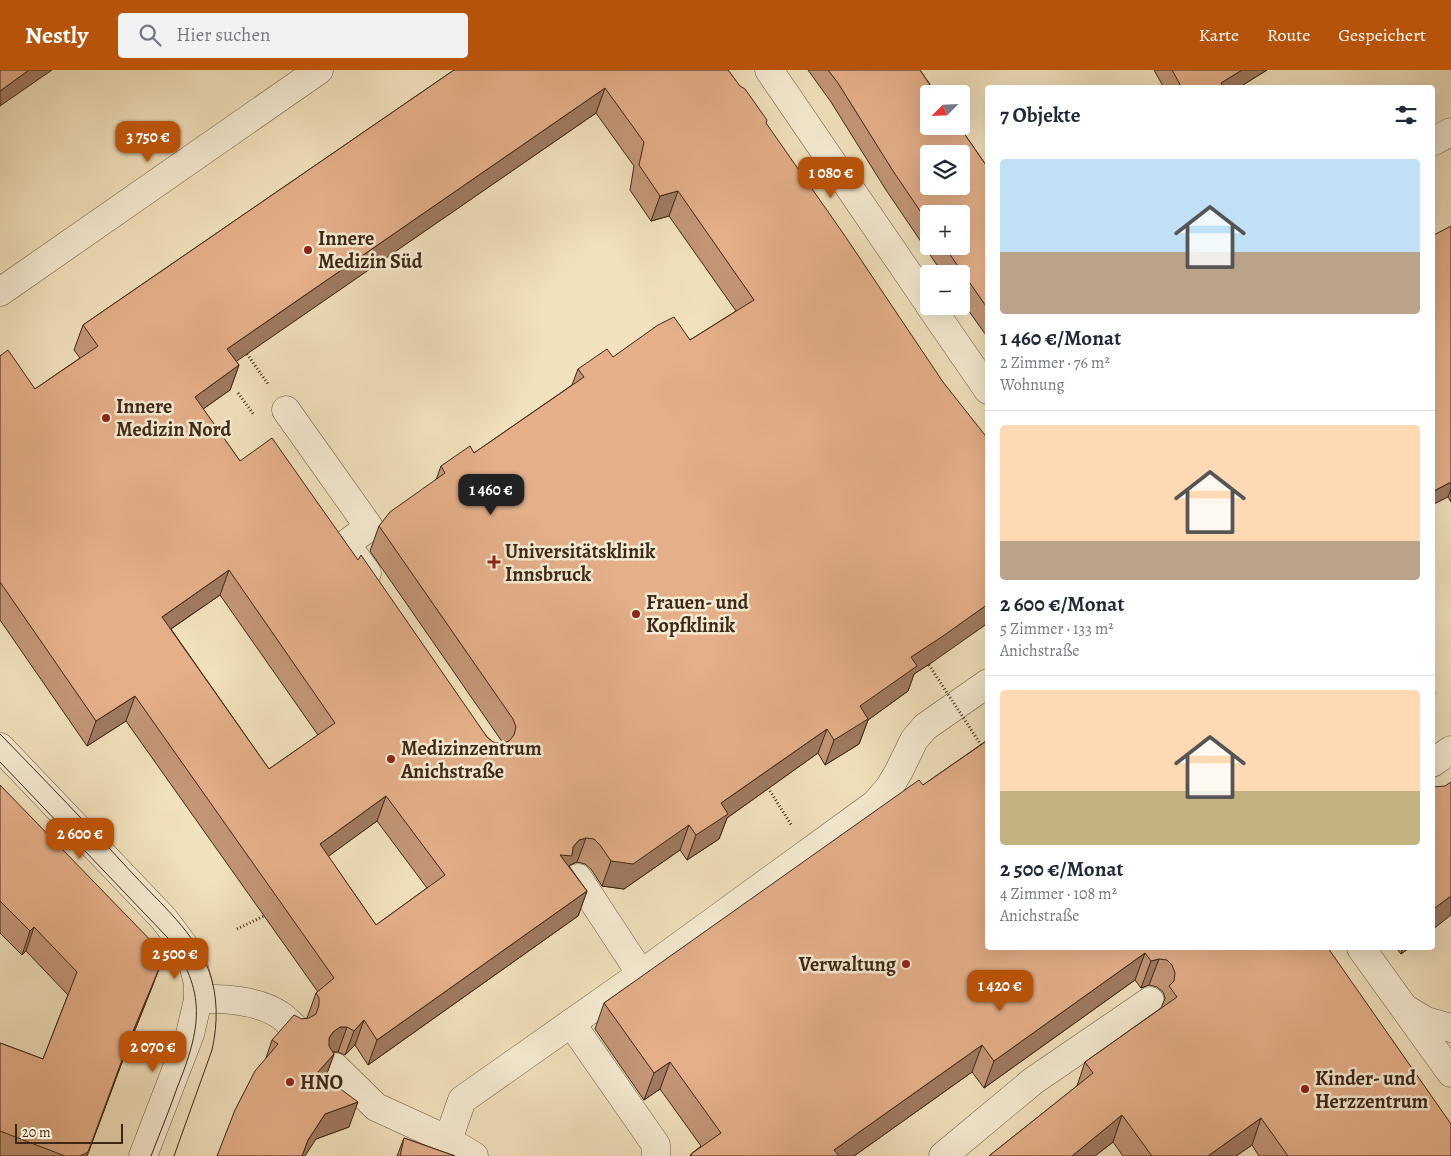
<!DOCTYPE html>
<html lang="de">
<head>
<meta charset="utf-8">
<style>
	:root { --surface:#fff; --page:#f2f2f3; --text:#1f2937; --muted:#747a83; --line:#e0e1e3; --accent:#b45309 }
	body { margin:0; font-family:Alegreya,serif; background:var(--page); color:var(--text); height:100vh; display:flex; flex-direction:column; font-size:19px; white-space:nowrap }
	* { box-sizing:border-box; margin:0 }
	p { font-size:16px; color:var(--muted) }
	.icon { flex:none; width:28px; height:28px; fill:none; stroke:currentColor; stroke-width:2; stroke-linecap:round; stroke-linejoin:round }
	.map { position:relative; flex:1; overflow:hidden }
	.drawer { position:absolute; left:985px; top:15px; width:450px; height:865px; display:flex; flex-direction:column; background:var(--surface); border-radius:5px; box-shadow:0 5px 20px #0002 }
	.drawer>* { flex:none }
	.needle { width:32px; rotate:246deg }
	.buttons { position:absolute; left:920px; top:15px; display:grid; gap:10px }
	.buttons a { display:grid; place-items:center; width:50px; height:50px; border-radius:5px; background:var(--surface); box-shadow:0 5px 20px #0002; font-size:25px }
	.scale { position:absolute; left:15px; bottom:12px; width:108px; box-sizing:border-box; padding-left:5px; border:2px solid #3d2717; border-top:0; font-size:14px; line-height:18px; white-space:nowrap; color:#3d2717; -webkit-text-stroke:4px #f6ecd3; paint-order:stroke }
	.price { position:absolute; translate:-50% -42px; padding:0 11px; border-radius:10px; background:var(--accent); color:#fff; font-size:16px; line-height:32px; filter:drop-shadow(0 1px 2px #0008) }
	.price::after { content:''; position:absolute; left:50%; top:30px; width:15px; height:11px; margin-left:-8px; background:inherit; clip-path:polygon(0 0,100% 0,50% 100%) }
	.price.active { background:#222; color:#fff }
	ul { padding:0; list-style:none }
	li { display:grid; align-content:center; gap:10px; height:265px; padding:0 15px }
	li+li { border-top:1px solid var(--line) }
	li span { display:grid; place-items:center; height:155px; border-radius:5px; color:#555 }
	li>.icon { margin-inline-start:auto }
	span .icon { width:90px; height:90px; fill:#fffc; stroke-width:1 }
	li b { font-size:21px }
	h2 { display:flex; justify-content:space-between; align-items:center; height:60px; padding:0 15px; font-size:21px }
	header { display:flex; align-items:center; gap:30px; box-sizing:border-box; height:70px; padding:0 25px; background:var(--accent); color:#fff }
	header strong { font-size:24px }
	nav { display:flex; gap:28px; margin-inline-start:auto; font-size:18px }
	.search { width:350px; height:45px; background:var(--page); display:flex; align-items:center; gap:12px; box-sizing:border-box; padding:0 18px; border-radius:5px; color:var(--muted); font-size:19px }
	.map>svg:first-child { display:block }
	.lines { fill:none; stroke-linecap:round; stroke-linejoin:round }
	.minor-casing { stroke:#6a5640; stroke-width:29 }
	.path { stroke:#3d2717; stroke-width:3; stroke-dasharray:1 2.5; stroke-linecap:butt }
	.minor { stroke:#f6ecd3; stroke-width:28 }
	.tram { stroke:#3d2717; stroke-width:1 }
	.path-bridge { stroke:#3d2717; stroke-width:3; stroke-dasharray:1 2.5; stroke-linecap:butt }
	.wall { fill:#c49676; stroke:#3d2717; fill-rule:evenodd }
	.shaded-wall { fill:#a07a60; stroke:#3d2717 }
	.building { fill:#e4af89; stroke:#3d2717; fill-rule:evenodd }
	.poi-dot { fill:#8f2418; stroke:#f6ecd3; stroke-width:2 }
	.labels { text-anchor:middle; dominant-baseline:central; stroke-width:5; stroke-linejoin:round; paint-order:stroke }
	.poi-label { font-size:20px; font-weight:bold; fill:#3d2717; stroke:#f6ecd3; text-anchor:start }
</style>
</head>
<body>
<header>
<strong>Nestly</strong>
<div class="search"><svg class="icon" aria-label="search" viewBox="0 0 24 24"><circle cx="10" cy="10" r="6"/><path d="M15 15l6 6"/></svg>Hier suchen</div>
<nav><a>Karte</a><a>Route</a><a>Gespeichert</a></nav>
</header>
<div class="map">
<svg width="1451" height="1086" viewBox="0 0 1451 1086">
	<rect width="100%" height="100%" fill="#f1e1bc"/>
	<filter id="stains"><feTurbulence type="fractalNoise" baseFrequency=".004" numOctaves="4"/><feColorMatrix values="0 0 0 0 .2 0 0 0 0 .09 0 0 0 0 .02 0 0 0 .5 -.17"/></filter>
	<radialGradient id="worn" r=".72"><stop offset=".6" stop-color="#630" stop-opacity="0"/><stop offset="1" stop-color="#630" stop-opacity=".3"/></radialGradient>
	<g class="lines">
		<defs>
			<g id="minor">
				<polyline points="769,0 929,234"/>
				<polyline points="1432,72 1451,62"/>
				<polyline points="0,222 319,0"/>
				<polyline points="930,236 988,320"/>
				<polyline points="286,340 369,457 346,474 367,503"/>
				<polyline points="0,677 164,849 188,881 193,894 198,913 198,930 190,964 143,1086"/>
				<polyline points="1432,693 1451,680"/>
				<polyline points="578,808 641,904"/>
				<polyline points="1361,878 1451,1003"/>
				<path d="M198,930C222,927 260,931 280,945C286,949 290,954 295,958"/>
				<polyline points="1406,939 1426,951 1451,958"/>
				<polyline points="571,953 656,1075 656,1086"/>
				<polyline points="335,997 376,1037 448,1070 474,1086"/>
				<polyline points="448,1070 462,1030 641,904 875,734 889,718 899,701 914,670 925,657 988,613"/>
				<polyline points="943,1086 1033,1011 1150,931"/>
			</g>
		</defs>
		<use href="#minor" class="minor-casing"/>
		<g class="path">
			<polyline points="247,284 268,314"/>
			<polyline points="238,323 254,345"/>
			<polyline points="768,718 792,756"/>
			<polyline points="237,859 264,846"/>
		</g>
		<use href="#minor" class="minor"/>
		<g class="tram">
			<path d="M0,664C45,710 90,757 134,805C161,834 195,863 209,901C218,926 218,953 212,980L174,1086"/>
			<path d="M0,692L167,867C208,922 201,958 177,1018C169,1041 160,1063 151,1086"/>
		</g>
		<polyline class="path-bridge" points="929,595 983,678"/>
	</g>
	<g class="wall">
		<path d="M454,0H728L766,53L934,591L914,604L908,621L868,650L859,674L825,695L818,683L727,748L719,769L687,790L680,780L624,819L602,816L591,799L585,794L577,792L570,795L569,796L587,821L578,846L368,995L355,975L345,985L338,982H333L334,984L325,1008L349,1057L316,1069L266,988L272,970L302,949L307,948L316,923L318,922L126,651L87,676L0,550V286L35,319L80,288L74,280L83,255ZM596,43L634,96L630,120L651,151L669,146L736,241L690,270L613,287L578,299L572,315L474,383L441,396L436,410L379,456L370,481L503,673L501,674L493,672L487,667L358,490L240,391L203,339L230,320L239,295L236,291ZM220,525L318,665L269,699L171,559ZM377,751L427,818L376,855L328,786Z"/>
		<path d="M808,0H920L988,98V268L961,230V204H943L886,120L831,32ZM929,144L961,176H929Z"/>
		<polygon points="1154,0 1267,0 1238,18 1164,18"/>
		<polygon points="1451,156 1451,432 1448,427"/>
		<polygon points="988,667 988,878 1328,878 1451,1086 1259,1086 1252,1075 1236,1086 1123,1086 1113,1072 1095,1086 989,1086 1077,1016 1085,992 1161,938 1165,928 1163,922 1157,917 1149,915 1141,918 1135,910 984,1018 972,1002 854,1086 690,1086 691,1084 701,1076 660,1019 644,1030 595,959 604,933 923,715 986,671"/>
		<polygon points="0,715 154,912 121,995 87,1086 0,1086 0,973 43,989 68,925 26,881 22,885 0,863"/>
		<polygon points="1396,878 1409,878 1401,884"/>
		<polygon points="404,1068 455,1086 397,1086"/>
	</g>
	<g class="shaded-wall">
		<polygon points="29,0 52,0 0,36 0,21"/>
		<polygon points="1242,0 1267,0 1238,18 1219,18 1221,13"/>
		<polygon points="605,18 596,43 218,304 227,279"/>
		<polygon points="678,121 669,146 651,151 660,126"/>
		<polygon points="239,295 230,320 186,351 195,327"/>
		<polygon points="1451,412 1451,419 1448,427 1432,435 1432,422"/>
		<polygon points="229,500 220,525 153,571 162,547"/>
		<polygon points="988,534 988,553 934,591 914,604 908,621 868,650 859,674 825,695 834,670 860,636 911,587"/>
		<polygon points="1435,623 1432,631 1432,624"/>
		<polygon points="135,626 126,651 87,676 96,651"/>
		<polygon points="827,659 818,683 727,748 719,769 687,790 696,765 721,733"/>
		<polygon points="386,726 377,751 311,799 320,774"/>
		<polygon points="689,755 680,780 624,819 602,816 611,791"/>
		<polygon points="586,768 577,792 570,795 568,797 560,785 573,777 579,770"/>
		<polygon points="587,821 578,846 368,995 377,970"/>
		<polygon points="1451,826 1451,845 1432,860 1432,840"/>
		<polygon points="34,857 26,881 22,885 30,861"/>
		<polygon points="1403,878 1409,878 1401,884"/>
		<polygon points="1145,883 1135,910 984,1018 994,991"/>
		<polygon points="163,889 154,912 121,995 87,1086 80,1086 129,971"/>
		<polygon points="1159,889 1149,915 1141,918 1151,891"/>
		<polygon points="364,950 355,975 345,985 354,961"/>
		<polygon points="340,957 347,957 338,982 331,982 324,986 329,968 333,962"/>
		<polygon points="982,975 972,1002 854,1086 832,1086 834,1080"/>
		<polygon points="334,984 325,1009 318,1002"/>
		<polygon points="670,992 660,1019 644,1030 654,1003"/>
		<polygon points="358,1032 349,1057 316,1069 305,1086 302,1086 308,1070 325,1044"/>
		<polygon points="1122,1045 1113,1072 1095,1086 1072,1086"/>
		<polygon points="1261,1048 1252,1075 1236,1086 1208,1086"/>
	</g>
	<g class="building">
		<polygon points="0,0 29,0 0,21"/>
		<path d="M454,0H728L740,16L745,19L767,50L766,53L845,166L943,312L988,369V534L943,566L911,587L917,596L860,636L868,649L834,670L827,659L721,733L728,744L696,765L689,755L633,794L611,791L600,775L594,769L586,768L579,770L573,777L572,786L560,785L587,821L377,970L364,950L354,961L347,957H340L333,962L329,968V976L334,984L318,1002L358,1032L325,1044L308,1070L302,1086H217L235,1040L255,1001L278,974L272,970L294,945L302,949L309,948L316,944L319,935V928L316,923L334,908L135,626L96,651L0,512V286L8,280L35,319L98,276L83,255ZM605,18L644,72L639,95L660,126L678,121L754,230L690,270L674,247L658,255L613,287L607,279L578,299L584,307L474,383L470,376L441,396L445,403L390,442L379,456L513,649L516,657L514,665L509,671L501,674L493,672L487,667L361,485L358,490L272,368L240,391L195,327L239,295L227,279ZM229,500L335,653L269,699L162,547ZM386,726L445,805L376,855L320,774Z"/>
		<path d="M828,0H920L936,24H929V56H959L988,98V239L944,176H961V144H929V154L893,101L838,13ZM929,84H961V116H929Z"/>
		<polygon points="1172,0 1242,0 1221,13 1224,18 1182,18"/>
		<polygon points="1451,156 1451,412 1432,422 1432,166"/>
		<polygon points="1432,618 1435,623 1432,624"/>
		<polygon points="988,670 988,878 1328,878 1451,1054 1451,1086 1288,1086 1261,1048 1208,1086 1152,1086 1122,1045 1072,1086 989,1086 1093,1003 1085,992 1177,927 1169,916 1174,911 1175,903 1172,895 1167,890 1159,889 1151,891 1145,883 994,991 982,975 834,1080 839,1086 692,1086 691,1084 721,1063 670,992 654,1003 604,933 919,710 923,715"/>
		<polygon points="1451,712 1451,826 1432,840 1432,717 1445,716"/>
		<polygon points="0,715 159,879 163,889 129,971 88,1082 80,1086 65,1086 0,1061 0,973 43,989 77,902 34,857 30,861 0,831"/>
		<polygon points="404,1068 455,1086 400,1086"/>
	</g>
	<g class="poi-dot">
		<circle cx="308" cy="180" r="5"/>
		<circle cx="106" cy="348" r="5"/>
		<path d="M491.5 484.5h5v5h5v5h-5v5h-5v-5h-5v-5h5z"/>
		<circle cx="636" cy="544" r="5"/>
		<circle cx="391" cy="689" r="5"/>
		<circle cx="906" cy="894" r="5"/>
		<circle cx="290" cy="1012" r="5"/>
		<circle cx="1305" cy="1019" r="5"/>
	</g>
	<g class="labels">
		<g class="poi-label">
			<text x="318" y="168">Innere<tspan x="318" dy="23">Medizin Süd</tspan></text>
			<text x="116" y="336">Innere<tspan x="116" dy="23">Medizin Nord</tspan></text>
			<text x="505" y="481">Universitätsklinik<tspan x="505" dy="23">Innsbruck</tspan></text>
			<text x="646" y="532">Frauen- und<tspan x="646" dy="23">Kopfklinik</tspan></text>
			<text x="401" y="678">Medizinzentrum<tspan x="401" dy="23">Anichstraße</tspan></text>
			<text x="896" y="894" text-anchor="end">Verwaltung</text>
			<text x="1315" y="1008">Kinder- und<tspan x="1315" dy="23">Herzzentrum</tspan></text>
			<text x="300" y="1012">HNO</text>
		</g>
	</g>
	<rect width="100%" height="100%" filter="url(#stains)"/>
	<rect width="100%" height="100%" fill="url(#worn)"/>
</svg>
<div class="buttons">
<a><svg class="needle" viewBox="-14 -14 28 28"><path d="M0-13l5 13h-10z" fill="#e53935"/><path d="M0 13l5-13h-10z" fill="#747a83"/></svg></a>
<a><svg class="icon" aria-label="layers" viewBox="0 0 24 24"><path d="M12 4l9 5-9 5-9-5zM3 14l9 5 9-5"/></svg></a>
<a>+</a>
<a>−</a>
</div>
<div class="scale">20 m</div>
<b class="price" style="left:148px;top:93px">3 750 €</b>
<b class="price" style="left:831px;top:129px">1 080 €</b>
<b class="price active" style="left:491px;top:446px">1 460 €</b>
<b class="price" style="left:80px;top:790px">2 600 €</b>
<b class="price" style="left:175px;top:910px">2 500 €</b>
<b class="price" style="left:1000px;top:942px">1 420 €</b>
<b class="price" style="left:153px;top:1003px">2 070 €</b>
<section class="drawer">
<h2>7 Objekte<svg class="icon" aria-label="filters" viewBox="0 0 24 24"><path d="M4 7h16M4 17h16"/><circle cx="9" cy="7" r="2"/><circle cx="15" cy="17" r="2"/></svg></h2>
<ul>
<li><span style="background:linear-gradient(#bfe0f5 60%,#b9a48a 0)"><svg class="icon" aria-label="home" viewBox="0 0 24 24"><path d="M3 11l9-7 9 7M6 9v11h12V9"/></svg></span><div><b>1 460 €/Monat</b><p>2 Zimmer · 76 m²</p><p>Wohnung</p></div></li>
<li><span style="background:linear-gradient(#ffd9b3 75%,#b9a48a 0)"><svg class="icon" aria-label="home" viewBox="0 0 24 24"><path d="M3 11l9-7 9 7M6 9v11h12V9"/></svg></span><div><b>2 600 €/Monat</b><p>5 Zimmer · 133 m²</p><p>Anichstraße</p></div></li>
<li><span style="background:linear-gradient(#ffd9b3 65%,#c2b280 0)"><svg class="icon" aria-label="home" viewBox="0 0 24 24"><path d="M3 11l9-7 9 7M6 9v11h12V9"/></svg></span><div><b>2 500 €/Monat</b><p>4 Zimmer · 108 m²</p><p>Anichstraße</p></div></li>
</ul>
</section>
</div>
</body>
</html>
